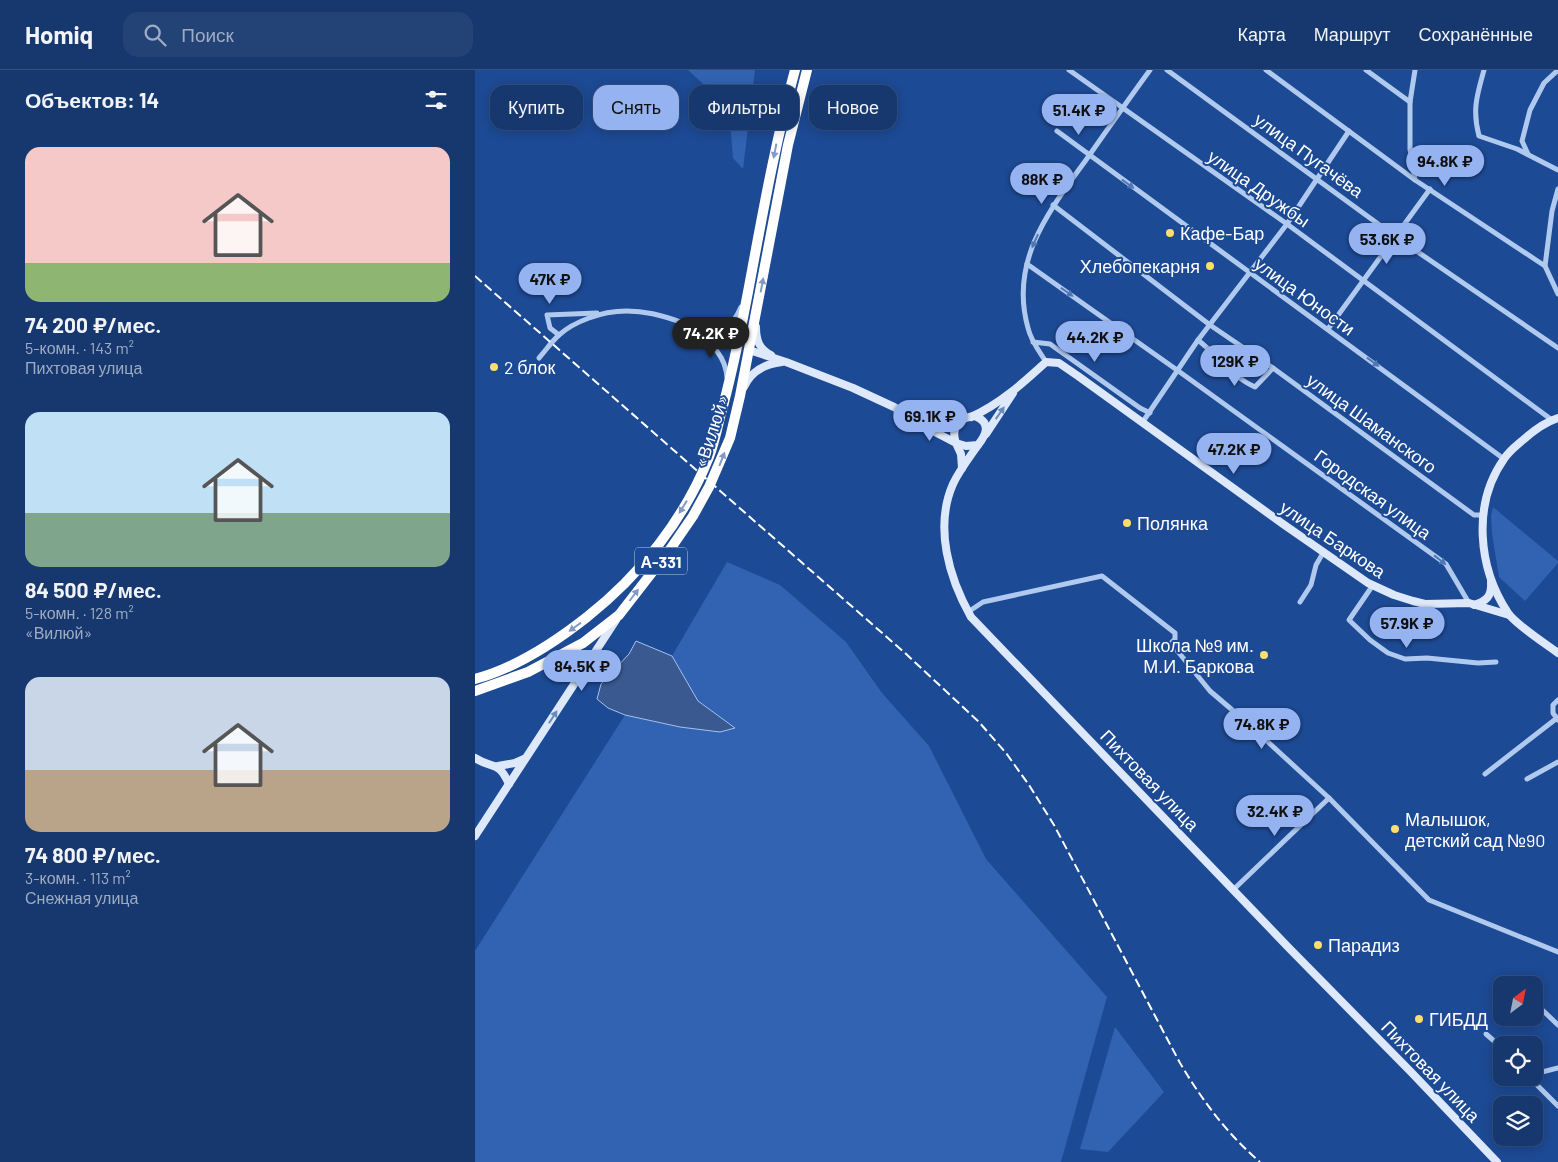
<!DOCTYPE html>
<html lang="ru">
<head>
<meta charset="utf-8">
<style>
	:root { --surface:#16386f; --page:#234377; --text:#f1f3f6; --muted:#9eacc3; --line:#355282; --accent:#95b2f1 }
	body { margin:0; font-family:Barlow,sans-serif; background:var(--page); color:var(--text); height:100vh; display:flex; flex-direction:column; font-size:19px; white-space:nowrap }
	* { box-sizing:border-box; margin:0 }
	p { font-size:16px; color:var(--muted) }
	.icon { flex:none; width:28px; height:28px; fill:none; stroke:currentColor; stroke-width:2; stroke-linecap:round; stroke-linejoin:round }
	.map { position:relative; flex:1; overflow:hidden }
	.panel { display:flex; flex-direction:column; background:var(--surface); width:475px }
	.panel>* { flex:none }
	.top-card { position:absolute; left:15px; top:15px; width:475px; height:45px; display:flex; gap:10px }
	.needle { width:32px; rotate:32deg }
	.tools { position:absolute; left:1018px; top:906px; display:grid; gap:10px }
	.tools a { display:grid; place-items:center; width:50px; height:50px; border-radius:10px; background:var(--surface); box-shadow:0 2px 12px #0003,0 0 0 1px var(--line); font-size:25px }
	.price { position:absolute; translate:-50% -42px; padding:0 11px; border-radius:18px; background:var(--accent); color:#111; font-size:16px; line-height:32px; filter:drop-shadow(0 1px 2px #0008) }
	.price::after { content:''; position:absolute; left:50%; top:30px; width:15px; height:11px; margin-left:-8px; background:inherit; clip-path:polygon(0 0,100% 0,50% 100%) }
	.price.current { background:#222; color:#fff }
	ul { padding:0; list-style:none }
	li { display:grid; align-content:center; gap:10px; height:265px; padding:0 25px }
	li span { display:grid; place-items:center; height:155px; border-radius:15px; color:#555 }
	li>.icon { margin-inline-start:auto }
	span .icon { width:90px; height:90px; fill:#fffc; stroke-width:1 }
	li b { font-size:21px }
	h2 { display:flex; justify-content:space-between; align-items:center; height:60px; padding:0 25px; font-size:21px }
	.chip { padding:0 18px; border-radius:15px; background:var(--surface); box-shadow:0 2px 12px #0003,0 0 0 1px var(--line); font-size:18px; line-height:45px }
	.chip.current { background:var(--accent); color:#111 }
	header { display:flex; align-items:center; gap:30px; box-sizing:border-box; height:70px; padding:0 25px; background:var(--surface); border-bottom:1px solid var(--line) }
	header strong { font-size:24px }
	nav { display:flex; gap:28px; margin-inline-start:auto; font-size:18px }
	.search { width:350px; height:45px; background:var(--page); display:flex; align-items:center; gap:12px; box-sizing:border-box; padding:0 18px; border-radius:15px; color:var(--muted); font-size:19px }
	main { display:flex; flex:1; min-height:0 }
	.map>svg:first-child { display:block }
	.green { fill:#3163b2 }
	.water { fill:#395990; stroke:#a3c3f0 }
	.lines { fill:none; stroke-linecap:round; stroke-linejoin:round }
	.street { stroke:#b0c9ef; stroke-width:5 }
	.secondary { stroke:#dde8fb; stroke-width:8 }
	.highway { stroke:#fff; stroke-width:10 }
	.rail { stroke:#fff; stroke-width:2; stroke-dasharray:9 4; stroke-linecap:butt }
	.oneway { fill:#839bc4 }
	.oneway2 { fill:#5076b4 }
	.oneway3 { fill:#6a89bd }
	.poi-dot { fill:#fedd6f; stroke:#1d4a94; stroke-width:2 }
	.labels { text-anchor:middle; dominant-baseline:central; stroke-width:4; stroke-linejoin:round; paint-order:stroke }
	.shield { fill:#1d4a94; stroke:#bbc9df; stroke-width:1 }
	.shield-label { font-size:16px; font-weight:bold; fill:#fff }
	.street-label { font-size:18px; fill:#fff; stroke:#1d4a94 }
	.poi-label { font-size:18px; fill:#fff; stroke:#1d4a94; text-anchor:start }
</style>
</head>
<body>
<header>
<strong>Homiq</strong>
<div class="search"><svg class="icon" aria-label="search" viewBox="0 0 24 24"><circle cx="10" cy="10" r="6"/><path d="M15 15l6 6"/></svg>Поиск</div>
<nav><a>Карта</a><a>Маршрут</a><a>Сохранённые</a></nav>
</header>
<main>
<section class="panel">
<h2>Объектов: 14<svg class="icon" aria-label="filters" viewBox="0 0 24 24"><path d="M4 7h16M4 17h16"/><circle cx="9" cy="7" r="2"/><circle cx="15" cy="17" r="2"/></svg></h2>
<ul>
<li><span style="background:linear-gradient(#f6c9c9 75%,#8fb573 0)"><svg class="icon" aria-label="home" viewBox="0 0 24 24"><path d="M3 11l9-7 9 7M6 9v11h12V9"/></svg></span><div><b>74 200 ₽/мес.</b><p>5-комн. · 143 m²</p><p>Пихтовая улица</p></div></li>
<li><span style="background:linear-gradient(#bfe0f5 65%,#7fa58c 0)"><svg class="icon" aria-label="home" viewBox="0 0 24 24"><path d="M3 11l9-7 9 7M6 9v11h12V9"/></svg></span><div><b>84 500 ₽/мес.</b><p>5-комн. · 128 m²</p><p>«Вилюй»</p></div></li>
<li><span style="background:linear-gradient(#c9d6e8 60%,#b9a48a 0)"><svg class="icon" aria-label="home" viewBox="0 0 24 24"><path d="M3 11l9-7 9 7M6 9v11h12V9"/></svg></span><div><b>74 800 ₽/мес.</b><p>3-комн. · 113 m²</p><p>Снежная улица</p></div></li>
</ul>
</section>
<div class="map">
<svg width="1083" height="1092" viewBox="0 0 1083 1092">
	<rect width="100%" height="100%" fill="#1d4a94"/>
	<g class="green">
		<polygon points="213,0 280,0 268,99 258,88 254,38"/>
		<polygon points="1018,437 1083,491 1083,493 1050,531 1024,507 1017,464 1016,446"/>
		<polygon points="252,492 305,515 371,572 407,623 454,676 511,789 632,927 586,1092 0,1092 0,881 150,645 205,657 260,658 223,631 197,586"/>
		<polygon points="640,957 689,1022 633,1082 605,1079"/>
	</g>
	<polygon class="water" points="161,571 197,586 223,631 260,658 245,662 205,657 150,645 133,638 122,629 126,614 154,584"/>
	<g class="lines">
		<g class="street">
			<polyline points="594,0 812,154 1077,350"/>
			<polyline points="692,0 921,167 1083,278"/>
			<polyline points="791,0 940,110"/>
			<polyline points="891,0 935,32"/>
			<polyline points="940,0 935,32 935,79 940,110 1070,196"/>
			<path d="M1009,0C1002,25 997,40 1004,66L1042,79L1083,100"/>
			<polyline points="582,61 1029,389"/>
			<polyline points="1053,84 1047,71 1055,40 1069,13 1083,0"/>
			<polyline points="1083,119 1077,141 1070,196 1083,224"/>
			<polyline points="578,135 735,255 798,298 999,445 1008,445"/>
			<polyline points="552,194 702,300 971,494 994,533"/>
			<path d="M221,255C246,258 255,263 266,237"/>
			<path d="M219,259C235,273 251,285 252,308"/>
			<polyline points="853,259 955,119"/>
			<polyline points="84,265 75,258 72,245 122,243"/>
			<path d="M723,270C743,286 757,307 780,317L798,298"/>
			<polyline points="558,272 575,274 665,338 675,343"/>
			<path d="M64,288C71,280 77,271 84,265C93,257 103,252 114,248C167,227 215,257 263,276"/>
			<path d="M571,292C564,281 556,271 553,258C534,191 574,141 611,90C632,60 653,30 675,0"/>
			<polyline points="667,353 723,270 812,154 874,61"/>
			<polyline points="898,515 874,550 895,570 913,583 930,589 952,588 1003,593 1021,592"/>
			<polyline points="825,532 836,515 841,495 848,483"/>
			<polyline points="493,542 508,532 627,506 700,563 700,569 696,573 735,621 769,650 854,728 954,830 1083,882"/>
			<polyline points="1083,650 1078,643 1078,635 1083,630"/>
			<polyline points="1010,704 1082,648"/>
			<polyline points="1052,709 1083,692"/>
			<polyline points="758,820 854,728"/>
			<polyline points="1059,932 1083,955"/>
			<polyline points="1011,964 1026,977"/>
			<polyline points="1059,1004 1083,998"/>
			<polyline points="1055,1008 1083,1036"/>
		</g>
		<g class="secondary">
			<path d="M281,257C281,270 284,279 296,285"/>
			<polyline points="274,280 311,292 378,318 419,337 458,361 481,373 486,384 487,398"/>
			<path d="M269,317C276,301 289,294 307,292"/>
			<path d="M500,346C517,353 511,365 503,375L491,376L481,373C475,357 485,347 500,346Z"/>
			<path d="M496,347C525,334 548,313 571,292L584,293L603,306L808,454L893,513L919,525L938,531L950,534L994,533L1034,545"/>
			<path d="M1083,348C1070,352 1058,361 1048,370C1041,376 1034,381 1029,389C997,434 1003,498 1033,543C1040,554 1071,574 1083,583"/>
			<polyline points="446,351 470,354 484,351"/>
			<polyline points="511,364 538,323"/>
			<path d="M503,375C494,388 484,401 478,414C459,457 474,508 496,547L813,877L936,1002L1022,1092"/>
			<path d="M999,535C1011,531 1017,527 1016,512"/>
			<path d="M0,688C19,700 23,690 34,714"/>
			<polyline points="23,696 40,693 49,689"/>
			<polyline points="0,766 141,550"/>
		</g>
		<g class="highway">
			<path d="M0,609C41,598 79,573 112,547C164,506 209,450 234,387C239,374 242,360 245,347C257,305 265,264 273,222C287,147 300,73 320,0"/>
			<polyline points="0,621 53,602 108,573 144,545 196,478 218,446 234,417 255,368 265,326 313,75 332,0"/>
		</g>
		<path class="rail" d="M0,206L430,583L504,652L531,683L554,715L579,755L705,993C727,1030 752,1064 785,1092"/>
	</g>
	<defs><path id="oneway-solid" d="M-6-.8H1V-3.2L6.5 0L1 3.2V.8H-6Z" transform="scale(1.25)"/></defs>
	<g class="oneway">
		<use href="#oneway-solid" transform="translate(300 81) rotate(101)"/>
		<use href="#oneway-solid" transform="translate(287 215) rotate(-79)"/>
		<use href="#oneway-solid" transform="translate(247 389) rotate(-69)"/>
		<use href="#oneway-solid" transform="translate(208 437) rotate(122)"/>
		<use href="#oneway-solid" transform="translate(159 525) rotate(-53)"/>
		<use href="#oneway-solid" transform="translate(100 557) rotate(144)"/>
	</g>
	<g class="oneway2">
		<use href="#oneway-solid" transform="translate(653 114) rotate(36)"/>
		<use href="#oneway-solid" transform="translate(560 171) rotate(114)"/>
		<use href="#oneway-solid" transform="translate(592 222) rotate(35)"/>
		<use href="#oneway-solid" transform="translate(898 292) rotate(36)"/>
		<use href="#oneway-solid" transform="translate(965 490) rotate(38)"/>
	</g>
	<g class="oneway3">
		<use href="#oneway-solid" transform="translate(525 343) rotate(-55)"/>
		<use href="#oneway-solid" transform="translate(78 647) rotate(-57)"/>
	</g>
	<g class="poi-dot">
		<circle cx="695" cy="163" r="5"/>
		<circle cx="735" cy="196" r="5"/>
		<circle cx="19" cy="297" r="5"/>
		<circle cx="652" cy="453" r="5"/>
		<circle cx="789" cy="585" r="5"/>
		<circle cx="920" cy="759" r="5"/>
		<circle cx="843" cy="875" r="5"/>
		<circle cx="944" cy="949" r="5"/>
	</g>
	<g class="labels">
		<rect class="shield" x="160" y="477.5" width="52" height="27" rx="4"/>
		<g class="shield-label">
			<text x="186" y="491">А-331</text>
		</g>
		<g class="street-label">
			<text transform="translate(834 85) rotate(36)">улица Пугачёва</text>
			<text transform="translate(784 118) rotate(35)">улица Дружбы</text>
			<text transform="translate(830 226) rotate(36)">улица Юности</text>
			<text transform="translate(897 353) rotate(36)">улица Шаманского</text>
			<text transform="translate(236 361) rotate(-72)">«Вилюй»</text>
			<text transform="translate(898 424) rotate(36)">Городская улица</text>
			<text transform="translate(858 469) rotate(34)">улица Баркова</text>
			<text transform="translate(675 710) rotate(46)">Пихтовая улица</text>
			<text transform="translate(956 1001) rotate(46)">Пихтовая улица</text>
		</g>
		<g class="poi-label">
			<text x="705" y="163">Кафе-Бар</text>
			<text x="725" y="196" text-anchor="end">Хлебопекарня</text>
			<text x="29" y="297">2 блок</text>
			<text x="662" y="453">Полянка</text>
			<text x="779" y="575" text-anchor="end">Школа №9 им.<tspan x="779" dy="21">М.И. Баркова</tspan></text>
			<text x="930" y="749">Малышок,<tspan x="930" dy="21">детский сад №90</tspan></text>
			<text x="853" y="875">Парадиз</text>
			<text x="954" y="949">ГИБДД</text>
		</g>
	</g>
</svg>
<div class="tools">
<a><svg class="needle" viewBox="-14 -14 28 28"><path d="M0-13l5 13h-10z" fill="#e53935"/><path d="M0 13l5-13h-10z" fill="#9eacc3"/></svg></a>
<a><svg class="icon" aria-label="locate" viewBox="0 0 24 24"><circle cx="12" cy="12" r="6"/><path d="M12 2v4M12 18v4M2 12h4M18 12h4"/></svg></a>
<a><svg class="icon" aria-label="layers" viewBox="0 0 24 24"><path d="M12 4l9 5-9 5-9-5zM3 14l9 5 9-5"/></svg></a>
</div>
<b class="price" style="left:604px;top:66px">51.4K ₽</b>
<b class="price" style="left:970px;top:117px">94.8K ₽</b>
<b class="price" style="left:567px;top:135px">88K ₽</b>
<b class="price" style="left:912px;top:195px">53.6K ₽</b>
<b class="price" style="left:75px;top:235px">47K ₽</b>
<b class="price current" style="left:236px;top:289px">74.2K ₽</b>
<b class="price" style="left:620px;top:293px">44.2K ₽</b>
<b class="price" style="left:760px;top:317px">129K ₽</b>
<b class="price" style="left:455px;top:372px">69.1K ₽</b>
<b class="price" style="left:759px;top:405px">47.2K ₽</b>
<b class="price" style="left:932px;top:579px">57.9K ₽</b>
<b class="price" style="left:107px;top:622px">84.5K ₽</b>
<b class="price" style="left:787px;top:680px">74.8K ₽</b>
<b class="price" style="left:800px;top:767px">32.4K ₽</b>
<div class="top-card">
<a class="chip">Купить</a>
<a class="chip current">Снять</a>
<a class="chip">Фильтры</a>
<a class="chip">Новое</a>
</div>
</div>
</main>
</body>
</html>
